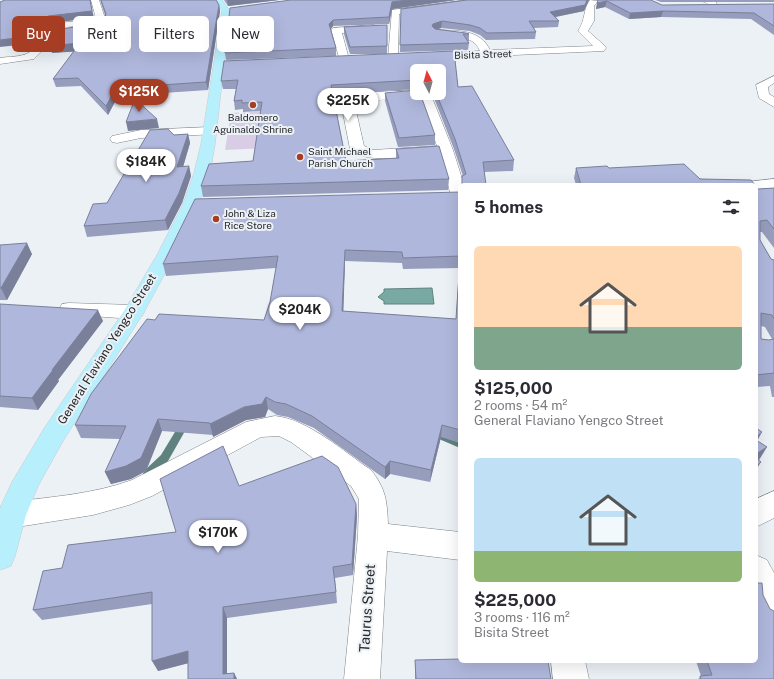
<!DOCTYPE html>
<html lang="en">
<head>
<meta charset="utf-8">
<style>
	:root { --surface:#fff; --page:#f7f7f7; --text:#2b2b33; --muted:#7c7c81; --accent:#a73e24 }
	body { margin:0; font-family:"Public Sans",sans-serif; background:var(--page); color:var(--text); height:100vh; display:flex; flex-direction:column; font-size:15px; white-space:nowrap }
	* { box-sizing:border-box; margin:0 }
	p { font-size:13px; color:var(--muted) }
	.icon { flex:none; width:22px; height:22px; fill:none; stroke:currentColor; stroke-width:2; stroke-linecap:round; stroke-linejoin:round }
	.map { position:relative; flex:1; overflow:hidden }
	.side { position:absolute; left:458px; top:183px; width:300px; height:480px; display:flex; flex-direction:column; background:var(--surface); border-radius:6px; box-shadow:0 4px 16px #0002 }
	.side>* { flex:none }
	.guide { position:absolute; left:12px; top:16px; width:380px; height:36px; display:flex; gap:8px }
	.needle { width:26px; rotate:354deg }
	.controls { position:absolute; left:410px; top:64px; display:grid; gap:8px }
	.controls a { display:grid; place-items:center; width:36px; height:36px; border-radius:6px; background:var(--surface); box-shadow:0 4px 16px #0002; font-size:20px }
	.price { position:absolute; translate:-50% -34px; padding:0 9px; border-radius:14px; background:#fff; color:#222; font-size:13px; line-height:26px; filter:drop-shadow(0 1px 2px #0008) }
	.price::after { content:''; position:absolute; left:50%; top:24px; width:12px; height:9px; margin-left:-6px; background:inherit; clip-path:polygon(0 0,100% 0,50% 100%) }
	.price.selected { background:var(--accent); color:#fff }
	ul { padding:0; list-style:none }
	li { display:grid; align-content:center; gap:8px; height:212px; padding:0 16px }
	li span { display:grid; place-items:center; height:124px; border-radius:6px; color:#555 }
	li>.icon { margin-inline-start:auto }
	span .icon { width:72px; height:72px; fill:#fffc; stroke-width:1 }
	li b { font-size:17px }
	h2 { display:flex; justify-content:space-between; align-items:center; height:48px; padding:0 16px; font-size:17px }
	.chip { padding:0 14px; border-radius:6px; background:var(--surface); box-shadow:0 4px 16px #0002; font-size:14px; line-height:36px }
	.chip.selected { background:var(--accent); color:#fff }
	.map>svg:first-child { display:block }
	.green { fill:#d8cde5 }
	.water { fill:#78a9a3; stroke:#5f827f }
	.lines { fill:none; stroke-linecap:round; stroke-linejoin:round }
	.stream { fill:#5f827f; fill-rule:evenodd }
	.minor-casing { stroke:#7f8488; stroke-width:1 }
	.major-casing { stroke:#cbcbcc; stroke-width:1 }
	.minor { fill:#fff; fill-rule:evenodd }
	.major { fill:#b8effd; fill-rule:evenodd }
	.wall { fill:#969dbd; fill-rule:evenodd }
	.shaded-wall { fill:#7a809a }
	.building { fill:#afb7dc; stroke:#7a809a }
	.poi-dot { fill:#a73e24; stroke:#ecf1f6; stroke-width:1.5 }
	.labels { text-anchor:middle; dominant-baseline:central; stroke-width:4; stroke-linejoin:round; paint-order:stroke }
	.far-street-label { font-size:10px; fill:#26282a; stroke:#ecf1f6 }
	.far-poi-label { font-size:10px; fill:#26282a; stroke:#ecf1f6; text-anchor:start }
	.street-label { font-size:12px; fill:#26282a; stroke:#ecf1f6 }
	.near-street-label { font-size:14px; fill:#26282a; stroke:#ecf1f6 }
</style>
</head>
<body>
<div class="map">
<svg width="774" height="679" viewBox="0 0 774 679">
	<rect width="100%" height="100%" fill="#ecf1f6"/>
	<polygon class="green" points="304,109 303,146 225,150 231,113"/>
	<polygon class="water" points="432,288 434,304 384,304 384,301 378,297 384,292 384,289"/>
	<g class="lines">
		<g class="stream">
			<polygon points="184,420 187,422 189,424 168,461 152,477 148,478 144,477 143,474 144,471 161,455 181,422"/>
			<polygon points="442,432 460,440 460,448 439,439 437,436 439,433"/>
		</g>
		<defs>
			<g id="minor">
				<path d="M91,0H99L106,21L104,29L56,35L47,40L43,50L34,59L0,64V58C10,56 26,58 33,49C41,39 36,38 49,31L50,24L96,19ZM96,24V25L58,28Z"/>
				<polygon points="467,0 490,0 486,2 399,14 398,58 393,61 389,60 388,58 392,10"/>
				<path d="M590,0L598,1L594,6V21L588,31L605,46L606,48L604,51L425,59L420,56L425,53L480,51C472,32 451,39 435,35L433,33L435,31L438,30C458,31 480,29 490,50L593,46L578,31C586,19 583,9 590,0Z"/>
				<polygon points="700,0 716,1 717,5 712,9 706,9 705,7 708,4"/>
				<polygon points="374,25 379,28 377,30 342,33 349,59 344,62 340,61 331,30 333,28"/>
				<polygon points="774,76 774,83 768,87 769,94 774,97 774,107 759,98 756,85"/>
				<path d="M417,90V93H430L431,95L453,150L464,185H460V201L453,199L451,196L440,155C422,156 361,165 350,149L341,103L346,96L355,93ZM420,97L437,146L373,150L364,146L354,102Z"/>
				<polygon points="210,127 215,128 217,131 215,134 141,138 117,143 112,142 110,139 112,136 141,130"/>
				<polygon points="774,179 774,189 756,190 756,185 745,185 747,182"/>
				<polygon points="69,303 134,305 141,307 144,312 141,317 134,319 62,314 59,309 62,304"/>
				<path d="M275,416C308,419 344,452 371,470C386,489 387,501 388,524L460,532V560L387,551L380,679H344L358,536L359,499L351,486L291,442L279,436L261,437L152,496L129,505L93,515L11,528L0,522L1,506L11,502C51,497 94,494 132,480L246,422Z"/>
				<polygon points="774,491 774,518 756,527 756,499"/>
				<polygon points="756,555 767,560 774,573 774,624 762,619 756,605"/>
				<polygon points="551,661 585,661 589,679 553,679"/>
			</g>
			<polygon id="major" points="214,0 222,0 230,11 215,144 210,173 199,204 175,255 144,312 63,441 38,486 26,515 15,556 11,566 0,570 0,508 12,482 45,427 124,311 157,255 183,204 194,173 201,144 222,11"/>
		</defs>
		<use href="#minor" class="minor-casing"/>
		<use href="#major" class="major-casing"/>
		<use href="#minor" class="minor"/>
		<use href="#major" class="major"/>
	</g>
	<g class="wall">
		<polygon points="100,0 216,0 219,5 220,11 208,90 118,96 108,115 81,86 56,87 53,79 75,51 52,53 52,40 49,41 47,34 103,23 105,15"/>
		<polygon points="224,0 279,0 228,6"/>
		<polygon points="291,0 456,0 392,9 389,24 333,26 331,29 336,48 336,56 226,60 225,53"/>
		<polygon points="467,0 589,0 584,11 556,17 559,21 558,27 534,28 536,32 535,39 486,40 480,35 470,31 441,28 438,29 469,34 469,41 468,41 469,43 468,50 400,52 401,9"/>
		<polygon points="598,0 662,5 774,4 774,35 751,19 661,17 629,19 605,7 596,9"/>
		<polygon points="655,0 774,0 774,2 661,2"/>
		<polygon points="344,27 387,33 387,54 350,54 344,34"/>
		<polygon points="454,51 458,87 514,160 513,171 484,172 486,185 462,185 463,176 454,149 432,93 439,93 439,71 417,71 417,89 333,94 346,161 396,158 396,149 449,179 448,190 203,197 201,186 253,161 261,111 243,112 243,109 235,110 234,101 236,89 223,89 221,81"/>
		<polygon points="385,93 435,135 435,145 398,147 385,101"/>
		<polygon points="188,134 190,143 183,167 189,166 191,176 182,203 168,230 87,237 84,226 174,135"/>
		<polygon points="576,168 609,168 755,185 576,185 574,178"/>
		<path d="M756,187L758,189L774,188V248L762,232H760V240L771,259L774,260V397H772L770,386L756,387ZM761,326L765,327L772,339L769,340L761,339Z"/>
		<path d="M460,192V443L441,437L430,482L390,474L385,479L314,428L288,417L277,415L268,409L265,417L246,420L213,437V435L162,431L146,471L131,479L111,484L105,472L120,439L81,438L75,425L155,320H264L270,302L276,268L166,276L163,264ZM345,261L402,263L403,269L459,268L456,319L343,311Z"/>
		<polygon points="0,245 32,254 7,300 0,300"/>
		<polygon points="0,304 103,321 58,380 59,381 38,410 0,407"/>
		<polygon points="239,486 356,504 357,516 353,575 335,578 337,603 227,618 227,674 234,673 237,679 188,679 188,663 158,671 152,604 42,620 33,610 62,568 176,532"/>
		<polygon points="415,660 551,679 415,679"/>
		<polygon points="696,661 756,661 774,679 698,679 701,676"/>
	</g>
	<g class="shaded-wall">
		<polygon points="90,0 94,18 50,23 48,30 39,36 36,43 0,47 0,40 37,29 48,16"/>
		<polygon points="227,0 279,0 228,6"/>
		<polygon points="409,0 456,0 392,9 389,24 389,17 392,2"/>
		<polygon points="587,0 589,0 584,11 549,18 550,12"/>
		<polygon points="607,1 605,7 596,9 597,3"/>
		<polygon points="219,5 220,11 208,90 206,82"/>
		<polygon points="663,11 661,17 629,19 630,13"/>
		<polygon points="333,20 333,26 330,30 329,24"/>
		<polygon points="442,21 441,28 432,31 433,24"/>
		<polygon points="57,32 59,39 49,41 47,34"/>
		<polygon points="80,43 83,51 52,53 49,46"/>
		<polygon points="116,88 118,96 108,115 106,106"/>
		<polygon points="157,119 159,128 128,131 126,122"/>
		<polygon points="188,134 190,143 180,177 177,167"/>
		<polygon points="189,166 191,176 182,203 168,230 165,220"/>
		<polygon points="27,243 32,254 7,300 1,288"/>
		<polygon points="345,250 345,261 343,323 342,311"/>
		<polygon points="98,310 103,321 58,380 59,381 38,410 32,398 52,370"/>
		<polygon points="266,397 268,409 265,417 246,420 213,437 210,424"/>
		<polygon points="158,419 162,431 146,471 131,479 111,484 105,472"/>
		<polygon points="442,425 441,437 430,482 431,470"/>
		<polygon points="762,432 756,443 756,437"/>
		<polygon points="767,447 759,460 756,462 756,454"/>
		<polygon points="390,461 390,474 385,479 385,467"/>
		<polygon points="761,462 756,470 756,466"/>
		<polygon points="356,504 357,516 353,575 352,564"/>
		<polygon points="223,607 227,618 227,679 223,674"/>
		<polygon points="188,651 193,662 158,671 152,661"/>
		<polygon points="234,673 237,679 234,679"/>
	</g>
	<g class="building">
		<polygon points="5,0 90,0 92,11 48,16 45,23 37,29 33,36 0,40 0,2"/>
		<polygon points="101,0 216,0 219,5 206,82 116,88 106,106 78,78 53,79 80,43 49,46 57,32 47,34 54,30 103,23 106,14"/>
		<polygon points="291,0 409,0 392,2 389,17 333,20 329,24 336,48 225,53 230,8"/>
		<polygon points="467,0 587,0 585,5 550,12 559,21 529,21 536,32 487,33 480,28 470,25 442,21 433,24 432,26 435,29 466,33 469,34 463,34 469,43 400,45 401,9"/>
		<polygon points="598,0 651,0 662,5 774,4 774,26 754,13 663,11 630,13 607,1 597,3"/>
		<polygon points="387,25 387,46 350,47 344,27"/>
		<polygon points="454,51 458,87 472,86 514,160 483,162 486,185 462,185 462,176 466,174 455,139 436,93 439,93 439,71 417,71 417,80 331,85 346,161 399,158 396,149 439,146 449,179 201,186 209,164 253,161 262,102 242,103 242,100 234,101 238,80 221,81 224,61"/>
		<polygon points="417,90 417,93 420,93 435,135 399,138 385,93"/>
		<polygon points="135,99 157,119 126,122"/>
		<polygon points="168,129 174,135 188,134 177,167 189,166 179,193 165,220 84,226 93,204 107,203 150,130"/>
		<polygon points="684,164 700,179 751,180 755,185 581,185 576,168 607,166 609,168"/>
		<polygon points="756,187 758,189 774,188 774,229 767,220 760,221 760,240 771,259 774,260 774,319 772,315 761,313 761,339 769,340 774,339 774,373 756,375"/>
		<polygon points="460,192 460,256 403,258 402,252 345,250 342,311 456,319 460,260 460,430 442,425 431,470 390,461 385,467 312,416 286,404 275,402 266,397 262,404 244,407 210,424 210,423 158,419 141,458 126,466 105,472 126,426 75,425 91,394 147,319 155,320 159,314 264,320 270,302 278,256 163,264 195,199"/>
		<polygon points="27,243 1,288 0,288 0,245"/>
		<polygon points="0,304 98,310 52,370 53,370 32,398 0,396"/>
		<polygon points="756,428 762,432 756,437"/>
		<polygon points="756,440 767,447 756,454"/>
		<polygon points="223,446 239,486 322,456 338,467 356,504 352,564 333,567 336,592 223,607 223,674 234,673 234,679 188,679 188,651 152,661 152,592 33,610 43,571 62,568 68,545 176,532 160,479"/>
		<polygon points="756,458 761,462 756,466"/>
		<polygon points="756,583 762,583 763,595 770,609 774,611 774,679 701,679 700,676 712,675 707,661 756,661"/>
		<polygon points="460,659 460,661 548,661 551,679 416,679 415,660"/>
	</g>
	<g class="poi-dot">
		<circle cx="253" cy="105" r="4"/>
		<circle cx="300" cy="157" r="4"/>
		<circle cx="216" cy="219" r="4"/>
	</g>
	<g class="labels">
		<g class="far-street-label">
			<text transform="translate(483 54) rotate(-2)">Bisita Street</text>
		</g>
		<g class="far-poi-label">
			<text x="253" y="117" text-anchor="middle">Baldomero<tspan x="253" dy="12">Aguinaldo Shrine</tspan></text>
			<text x="308" y="151">Saint Michael<tspan x="308" dy="12">Parish Church</tspan></text>
			<text x="224" y="213">John &amp; Liza<tspan x="224" dy="12">Rice Store</tspan></text>
		</g>
		<g class="street-label">
			<text transform="translate(107 349) rotate(-58)">General Flaviano Yengco Street</text>
		</g>
		<g class="near-street-label">
			<text transform="translate(367 608) rotate(-86)">Taurus Street</text>
		</g>
	</g>
</svg>
<div class="controls">
<a><svg class="needle" viewBox="-14 -14 28 28"><path d="M0-13l5 13h-10z" fill="#e53935"/><path d="M0 13l5-13h-10z" fill="#7c7c81"/></svg></a>
</div>
<b class="price selected" style="left:139px;top:113px">$125K</b>
<b class="price" style="left:348px;top:122px">$225K</b>
<b class="price" style="left:146px;top:183px">$184K</b>
<b class="price" style="left:300px;top:331px">$204K</b>
<b class="price" style="left:218px;top:554px">$170K</b>
<div class="guide">
<a class="chip selected">Buy</a>
<a class="chip">Rent</a>
<a class="chip">Filters</a>
<a class="chip">New</a>
</div>
<section class="side">
<h2>5 homes<svg class="icon" aria-label="filters" viewBox="0 0 24 24"><path d="M4 7h16M4 17h16"/><circle cx="9" cy="7" r="2"/><circle cx="15" cy="17" r="2"/></svg></h2>
<ul>
<li><span style="background:linear-gradient(#ffd9b3 65%,#7fa58c 0)"><svg class="icon" aria-label="home" viewBox="0 0 24 24"><path d="M3 11l9-7 9 7M6 9v11h12V9"/></svg></span><div><b>$125,000</b><p>2 rooms · 54 m²</p><p>General Flaviano Yengco Street</p></div></li>
<li><span style="background:linear-gradient(#bfe0f5 75%,#8fb573 0)"><svg class="icon" aria-label="home" viewBox="0 0 24 24"><path d="M3 11l9-7 9 7M6 9v11h12V9"/></svg></span><div><b>$225,000</b><p>3 rooms · 116 m²</p><p>Bisita Street</p></div></li>
</ul>
</section>
</div>
</body>
</html>
